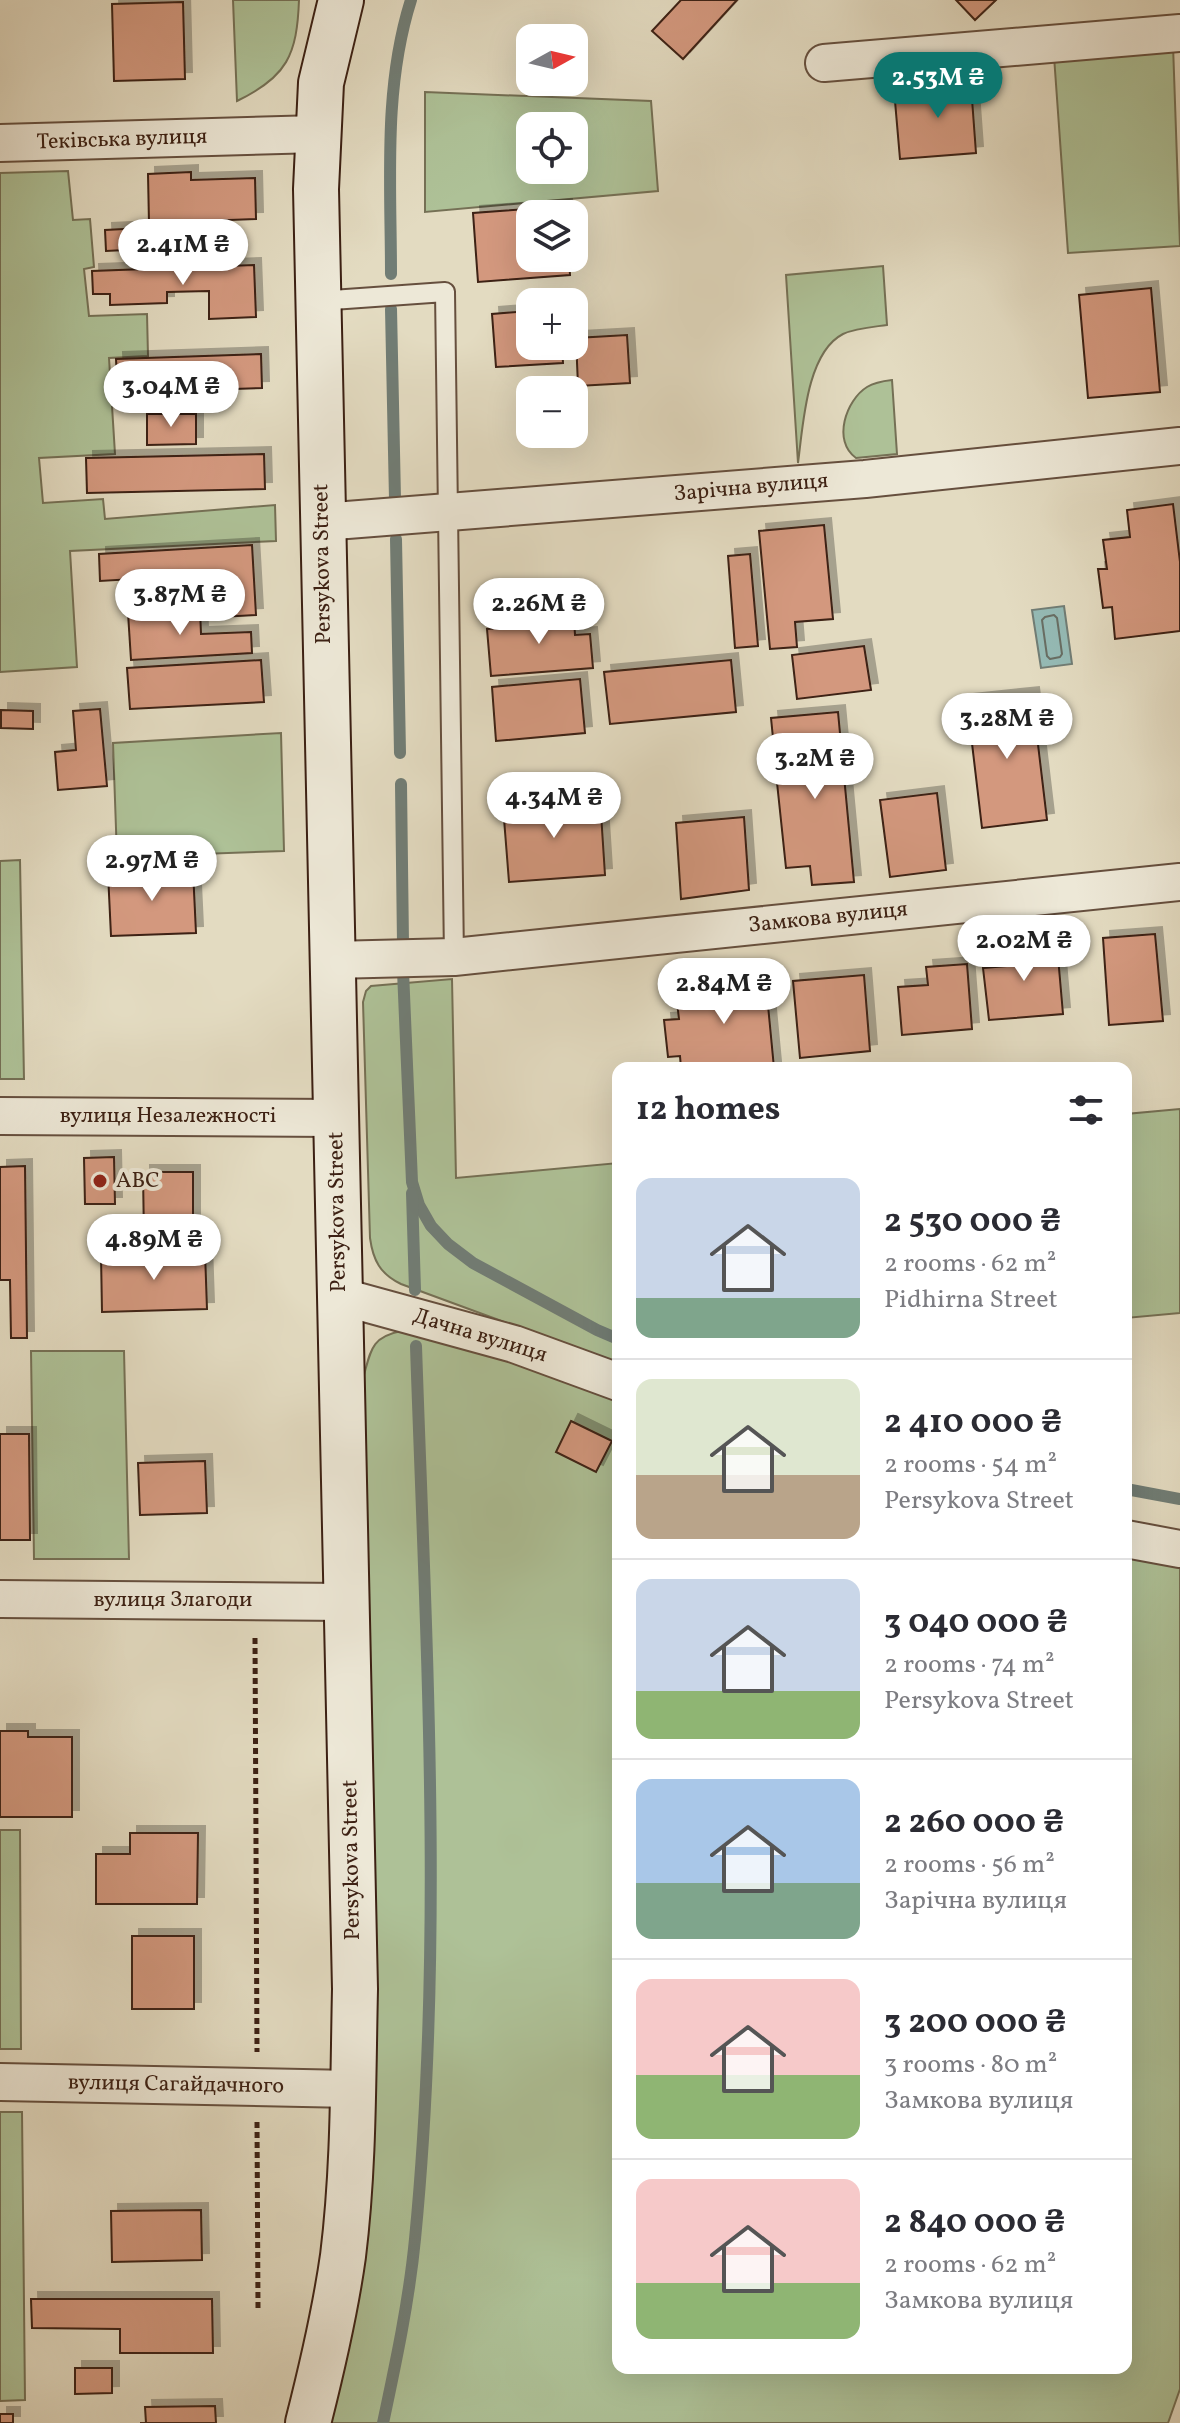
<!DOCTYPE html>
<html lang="en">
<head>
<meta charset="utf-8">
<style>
	:root { --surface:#fff; --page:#f7f7f7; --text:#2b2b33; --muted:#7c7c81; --line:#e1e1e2; --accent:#0f766e }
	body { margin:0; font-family:Vollkorn,serif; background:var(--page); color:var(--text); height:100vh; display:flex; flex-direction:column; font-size:30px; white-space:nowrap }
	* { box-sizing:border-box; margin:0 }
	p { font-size:26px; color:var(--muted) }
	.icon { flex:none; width:44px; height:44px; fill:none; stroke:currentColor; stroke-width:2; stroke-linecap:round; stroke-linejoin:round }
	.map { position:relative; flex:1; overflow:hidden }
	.side { position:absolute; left:612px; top:1062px; width:520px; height:1312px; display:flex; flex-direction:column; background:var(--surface); border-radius:16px; box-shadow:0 8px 32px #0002 }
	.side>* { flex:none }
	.needle { width:52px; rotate:82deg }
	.tools { position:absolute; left:516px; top:24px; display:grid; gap:16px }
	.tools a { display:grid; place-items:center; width:72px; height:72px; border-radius:16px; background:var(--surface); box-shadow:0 8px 32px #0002; font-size:40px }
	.price { position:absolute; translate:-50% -68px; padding:0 18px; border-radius:28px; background:#fff; color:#222; font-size:26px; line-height:52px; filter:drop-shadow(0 2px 4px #0008) }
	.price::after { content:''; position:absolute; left:50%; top:48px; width:24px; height:18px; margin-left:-12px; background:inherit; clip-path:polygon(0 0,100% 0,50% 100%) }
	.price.current { background:var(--accent); color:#fff }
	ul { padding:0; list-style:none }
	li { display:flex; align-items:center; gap:24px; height:200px; padding:0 24px }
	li+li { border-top:2px solid var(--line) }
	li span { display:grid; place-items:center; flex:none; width:224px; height:160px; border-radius:16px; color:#555 }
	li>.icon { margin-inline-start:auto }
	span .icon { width:96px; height:96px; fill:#fffc; stroke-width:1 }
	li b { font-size:34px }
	h2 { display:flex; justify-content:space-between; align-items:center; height:96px; padding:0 24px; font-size:34px }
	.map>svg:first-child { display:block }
	.green { fill:#aec197; stroke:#757055; stroke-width:2; fill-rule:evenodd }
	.water { fill:#95bbb6; stroke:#717d75; stroke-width:2 }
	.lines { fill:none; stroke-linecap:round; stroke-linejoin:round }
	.shore { stroke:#686e64; stroke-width:2 }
	.stream { stroke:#717d75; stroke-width:12 }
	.building { fill:#d3987e; stroke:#3c2013; stroke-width:2; filter:url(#shadow) }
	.service-casing { stroke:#664f3e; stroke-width:22 }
	.minor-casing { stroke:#664f3e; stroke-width:40 }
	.secondary-casing { stroke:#3c2013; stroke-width:48 }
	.path { stroke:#3c2013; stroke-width:5; stroke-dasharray:6 4; stroke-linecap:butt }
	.service { stroke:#ede8d7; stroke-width:18 }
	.minor { stroke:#ede8d7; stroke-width:36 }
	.secondary { stroke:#ede8d7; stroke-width:44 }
	.poi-dot { fill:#8f2418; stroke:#ede8d7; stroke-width:3 }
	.labels { text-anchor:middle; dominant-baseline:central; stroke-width:8; stroke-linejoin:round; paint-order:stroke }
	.street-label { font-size:22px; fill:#3c2013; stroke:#ede8d7 }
	.poi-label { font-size:22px; fill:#3c2013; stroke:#ede8d7; text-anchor:start }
</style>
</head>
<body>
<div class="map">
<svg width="1180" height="2423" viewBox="0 0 1180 2423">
	<defs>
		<filter id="shadow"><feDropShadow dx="7" dy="-7" stdDeviation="0" flood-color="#0004"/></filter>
	</defs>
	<rect width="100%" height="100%" fill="#e3dbc1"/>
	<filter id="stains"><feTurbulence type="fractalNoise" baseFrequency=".0025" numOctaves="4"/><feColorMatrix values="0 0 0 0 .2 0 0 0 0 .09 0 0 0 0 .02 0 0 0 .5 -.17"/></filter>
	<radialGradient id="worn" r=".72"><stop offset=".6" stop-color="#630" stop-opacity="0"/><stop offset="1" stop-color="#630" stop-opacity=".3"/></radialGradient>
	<g class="green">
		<path d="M233,0H299C297,55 287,77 237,101Z"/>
		<polygon points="1173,45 1180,246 1068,253 1054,56"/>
		<path d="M425,92L651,101L658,191L425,212ZM530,126H574V170H530Z"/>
		<polygon points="68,171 73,220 90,219 94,267 84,269 89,316 147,314 148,356 109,358 115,454 39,458 43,503 103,499 105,519 275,505 276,541 70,551 77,667 0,672 0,173"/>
		<path d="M883,266L887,325C873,327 856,328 843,334C806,353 803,427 798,463L786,275Z"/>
		<path d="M892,380L897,454L856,458C832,441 846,400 867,387C875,382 883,381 892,380Z"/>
		<polygon points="281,733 284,851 117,857 113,743"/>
		<polygon points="20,860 24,1079 0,1079 0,861"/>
		<path d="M452,979L456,1178L618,1163V1364L401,1284C380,1274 373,1260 370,1238L363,1002L366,991L371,986Z"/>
		<polygon points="1180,1109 1180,1313 1126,1318 1126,1114"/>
		<path d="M401,1331L509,1357L618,1395V2368H1126V1551L1180,1561V2389L1168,2423H329L364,1375C371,1349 372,1337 401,1331Z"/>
		<polygon points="31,1351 124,1351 129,1559 34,1559"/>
		<polygon points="0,1830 20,1830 21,2049 0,2049"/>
		<polygon points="0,2112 22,2112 25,2400 0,2401"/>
	</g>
	<polygon class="water" points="1064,606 1072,664 1041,668 1032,610"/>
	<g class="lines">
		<polygon class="shore" points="1054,615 1057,618 1062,654 1060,657 1050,659 1047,656 1042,620 1045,617"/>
		<g class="stream">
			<path d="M391,274C391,183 383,88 411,0"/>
			<polyline points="391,309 395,499"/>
			<polyline points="396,539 400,753"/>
			<polyline points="401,784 403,944"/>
			<polyline points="403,971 412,1182 419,1205 431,1226 448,1244 473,1263 597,1330 618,1339"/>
			<polyline points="412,1193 415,1290"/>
			<polyline points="1126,1489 1180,1499"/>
			<path d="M383,2423C396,2362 409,2301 415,2239C444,1942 426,1643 416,1346"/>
		</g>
	</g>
	<g class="building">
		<polygon points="681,0 737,0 683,59 652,31"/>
		<polygon points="956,0 996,0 975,20"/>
		<polygon points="183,2 185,79 114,81 112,4"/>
		<polygon points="970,72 976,153 900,159 895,101 937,97 935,75"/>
		<polygon points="191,172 191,180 255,178 256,219 149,223 148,174"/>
		<polygon points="565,206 566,214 530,214 530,258 569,258 570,275 478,282 473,213"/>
		<polygon points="144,228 145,249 106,251 105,230"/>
		<polygon points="254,265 256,317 209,319 209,291 167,292 167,303 110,305 110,294 93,294 92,271"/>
		<polygon points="1151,288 1160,392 1088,398 1079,295"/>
		<polygon points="530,311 530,346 562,346 563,363 496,367 492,314"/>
		<polygon points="627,335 630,383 578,386 576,338"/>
		<polygon points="261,354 262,388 143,392 142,377 117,378 116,359"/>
		<polygon points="147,414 196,414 196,444 147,445"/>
		<polygon points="264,454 265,489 87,493 86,458"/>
		<polygon points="1173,504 1180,562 1180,631 1115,639 1112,607 1103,608 1098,569 1107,569 1103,540 1130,537 1127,510"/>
		<polygon points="824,525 833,619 795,622 797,647 770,649 759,531"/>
		<polygon points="252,545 256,615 220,617 218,583 185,585 184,576 100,581 99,554"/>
		<polygon points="750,554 758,646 735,648 728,556"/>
		<polygon points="555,607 556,620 574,618 575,635 590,634 593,668 491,676 487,629 526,626 525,609"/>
		<polygon points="200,609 201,634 251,632 252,653 131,660 128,613"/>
		<polygon points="864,646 871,690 797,699 792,655"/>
		<polygon points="261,660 264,702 130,709 127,668"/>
		<polygon points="731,660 736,712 610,724 604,672"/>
		<polygon points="580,679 585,733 496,741 492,687"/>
		<polygon points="1032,694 1047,820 982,828 967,701"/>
		<polygon points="100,709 107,786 58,790 55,752 76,750 73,711"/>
		<polygon points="1,710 33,711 33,729 1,728"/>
		<polygon points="838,712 854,882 812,885 810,866 786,868 776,773 820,768 817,743 774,748 771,718"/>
		<polygon points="937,793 946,870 890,877 880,800"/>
		<polygon points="600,798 605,875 509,882 503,806"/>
		<polygon points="744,817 749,890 681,899 676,823"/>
		<polygon points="193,870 196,933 111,936 108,873"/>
		<polygon points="1155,934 1163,1021 1109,1025 1103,938"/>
		<polygon points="1026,939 1027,948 1057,945 1063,1014 989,1020 983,968 1006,966 1003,941"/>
		<polygon points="967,964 972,1029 902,1035 898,987 928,985 926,967"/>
		<polygon points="765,974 774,1068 681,1068 680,1056 668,1057 664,1020 679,1019 677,1002 700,999 698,980"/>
		<polygon points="864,975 870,1051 800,1058 793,981"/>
		<polygon points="114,1157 115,1204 85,1204 84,1158"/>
		<polygon points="25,1166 27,1338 11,1338 10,1280 0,1280 0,1167"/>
		<polygon points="143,1172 193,1172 193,1240 144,1240"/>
		<polygon points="205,1252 207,1309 102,1312 101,1255"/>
		<polygon points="571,1421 612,1441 596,1472 556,1452"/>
		<polygon points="0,1434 29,1434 30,1540 0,1540"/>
		<polygon points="205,1461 207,1513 140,1515 138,1463"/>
		<polygon points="0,1731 28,1731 28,1737 72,1737 72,1817 0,1817"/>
		<polygon points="130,1833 198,1833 197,1904 96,1904 96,1854 130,1854"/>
		<rect x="132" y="1936" width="62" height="73"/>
		<polygon points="201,2210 202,2260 112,2262 111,2211"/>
		<polygon points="31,2299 212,2299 213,2353 120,2353 120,2329 32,2328"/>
		<polygon points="75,2368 112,2368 112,2393 75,2394"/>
		<polygon points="215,2406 216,2423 140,2423 146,2423 145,2407"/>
		<rect x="0" y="2414" width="13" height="9"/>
	</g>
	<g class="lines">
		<defs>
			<polyline id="service" points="318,301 445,292 454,957"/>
			<g id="minor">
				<polyline points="824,63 1180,33"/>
				<polyline points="0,143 318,134"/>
				<polyline points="322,522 865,479 1180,446"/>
				<polyline points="332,960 454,957 1180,882"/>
				<polyline points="0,1116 335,1118"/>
				<polyline points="339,1296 514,1344 618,1382"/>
				<polyline points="1126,1539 1180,1549"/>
				<polyline points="0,1599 346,1602"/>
				<polyline points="0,2082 352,2089"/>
			</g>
			<path id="secondary" d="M308,2423C322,2368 335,2313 343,2256C354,2168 353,2077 355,1989L316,189L321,83L341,0"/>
		</defs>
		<use href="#service" class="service-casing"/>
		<use href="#minor" class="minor-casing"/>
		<use href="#secondary" class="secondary-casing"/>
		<g class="path">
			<polyline points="255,1638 257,2052"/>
			<polyline points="257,2122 258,2308"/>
		</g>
		<use href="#service" class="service"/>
		<use href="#minor" class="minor"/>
		<use href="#secondary" class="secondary"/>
	</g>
	<circle class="poi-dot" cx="100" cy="1181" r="8"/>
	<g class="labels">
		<g class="street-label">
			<text transform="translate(122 140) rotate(-2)">Теківська вулиця</text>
			<text transform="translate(751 488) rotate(-5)">Зарічна вулиця</text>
			<text transform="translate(323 564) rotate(-91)">Persykova Street</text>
			<text transform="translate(828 918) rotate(-6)">Замкова вулиця</text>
			<text x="168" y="1116">вулиця Незалежності</text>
			<text transform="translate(338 1212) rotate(-91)">Persykova Street</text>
			<text transform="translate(480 1336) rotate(17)">Дачна вулиця</text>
			<text x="173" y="1600">вулиця Злагоди</text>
			<text transform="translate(352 1860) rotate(-91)">Persykova Street</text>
			<text transform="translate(176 2085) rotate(1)">вулиця Сагайдачного</text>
		</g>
		<g class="poi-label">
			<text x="116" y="1181">ABC</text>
		</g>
	</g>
	<rect width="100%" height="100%" filter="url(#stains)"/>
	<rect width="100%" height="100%" fill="url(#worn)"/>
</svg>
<div class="tools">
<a><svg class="needle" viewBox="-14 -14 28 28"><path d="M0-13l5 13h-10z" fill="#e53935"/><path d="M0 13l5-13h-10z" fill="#7c7c81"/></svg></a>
<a><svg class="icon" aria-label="locate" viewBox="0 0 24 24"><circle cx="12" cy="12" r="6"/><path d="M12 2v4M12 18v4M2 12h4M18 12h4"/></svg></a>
<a><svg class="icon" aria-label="layers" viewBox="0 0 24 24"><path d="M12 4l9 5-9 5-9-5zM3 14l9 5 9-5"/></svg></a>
<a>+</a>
<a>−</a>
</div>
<b class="price current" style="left:938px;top:120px">2.53M ₴</b>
<b class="price" style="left:183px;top:287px">2.41M ₴</b>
<b class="price" style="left:171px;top:429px">3.04M ₴</b>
<b class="price" style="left:180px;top:637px">3.87M ₴</b>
<b class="price" style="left:539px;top:646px">2.26M ₴</b>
<b class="price" style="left:1007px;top:761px">3.28M ₴</b>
<b class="price" style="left:815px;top:801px">3.2M ₴</b>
<b class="price" style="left:554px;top:840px">4.34M ₴</b>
<b class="price" style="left:152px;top:903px">2.97M ₴</b>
<b class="price" style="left:1024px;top:983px">2.02M ₴</b>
<b class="price" style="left:724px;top:1026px">2.84M ₴</b>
<b class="price" style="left:154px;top:1282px">4.89M ₴</b>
<section class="side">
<h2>12 homes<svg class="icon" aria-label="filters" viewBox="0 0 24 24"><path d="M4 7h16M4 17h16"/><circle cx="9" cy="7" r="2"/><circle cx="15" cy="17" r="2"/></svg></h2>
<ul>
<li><span style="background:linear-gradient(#c9d6e8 75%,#7fa58c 0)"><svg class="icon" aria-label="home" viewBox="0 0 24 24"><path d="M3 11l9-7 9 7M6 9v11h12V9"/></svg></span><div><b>2 530 000 ₴</b><p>2 rooms · 62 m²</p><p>Pidhirna Street</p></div></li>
<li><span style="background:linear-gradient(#dfe7d0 60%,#b9a48a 0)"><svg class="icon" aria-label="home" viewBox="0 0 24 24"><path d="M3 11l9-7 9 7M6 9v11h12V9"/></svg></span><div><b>2 410 000 ₴</b><p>2 rooms · 54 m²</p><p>Persykova Street</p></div></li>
<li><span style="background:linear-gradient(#c9d6e8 70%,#8fb573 0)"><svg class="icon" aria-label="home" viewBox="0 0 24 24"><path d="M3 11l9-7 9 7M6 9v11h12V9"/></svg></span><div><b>3 040 000 ₴</b><p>2 rooms · 74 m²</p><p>Persykova Street</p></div></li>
<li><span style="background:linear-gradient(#a9c7e8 65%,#7fa58c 0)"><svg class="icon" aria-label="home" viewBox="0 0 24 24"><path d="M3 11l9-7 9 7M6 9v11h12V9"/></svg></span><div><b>2 260 000 ₴</b><p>2 rooms · 56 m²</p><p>Зарічна вулиця</p></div></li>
<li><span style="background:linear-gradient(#f6c9c9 60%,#8fb573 0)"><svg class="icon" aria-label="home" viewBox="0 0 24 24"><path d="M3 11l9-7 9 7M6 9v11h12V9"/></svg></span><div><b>3 200 000 ₴</b><p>3 rooms · 80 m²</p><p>Замкова вулиця</p></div></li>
<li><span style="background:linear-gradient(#f6c9c9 65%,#8fb573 0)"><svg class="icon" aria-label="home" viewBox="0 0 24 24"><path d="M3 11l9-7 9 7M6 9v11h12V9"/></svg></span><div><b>2 840 000 ₴</b><p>2 rooms · 62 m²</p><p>Замкова вулиця</p></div></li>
</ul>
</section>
</div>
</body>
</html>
